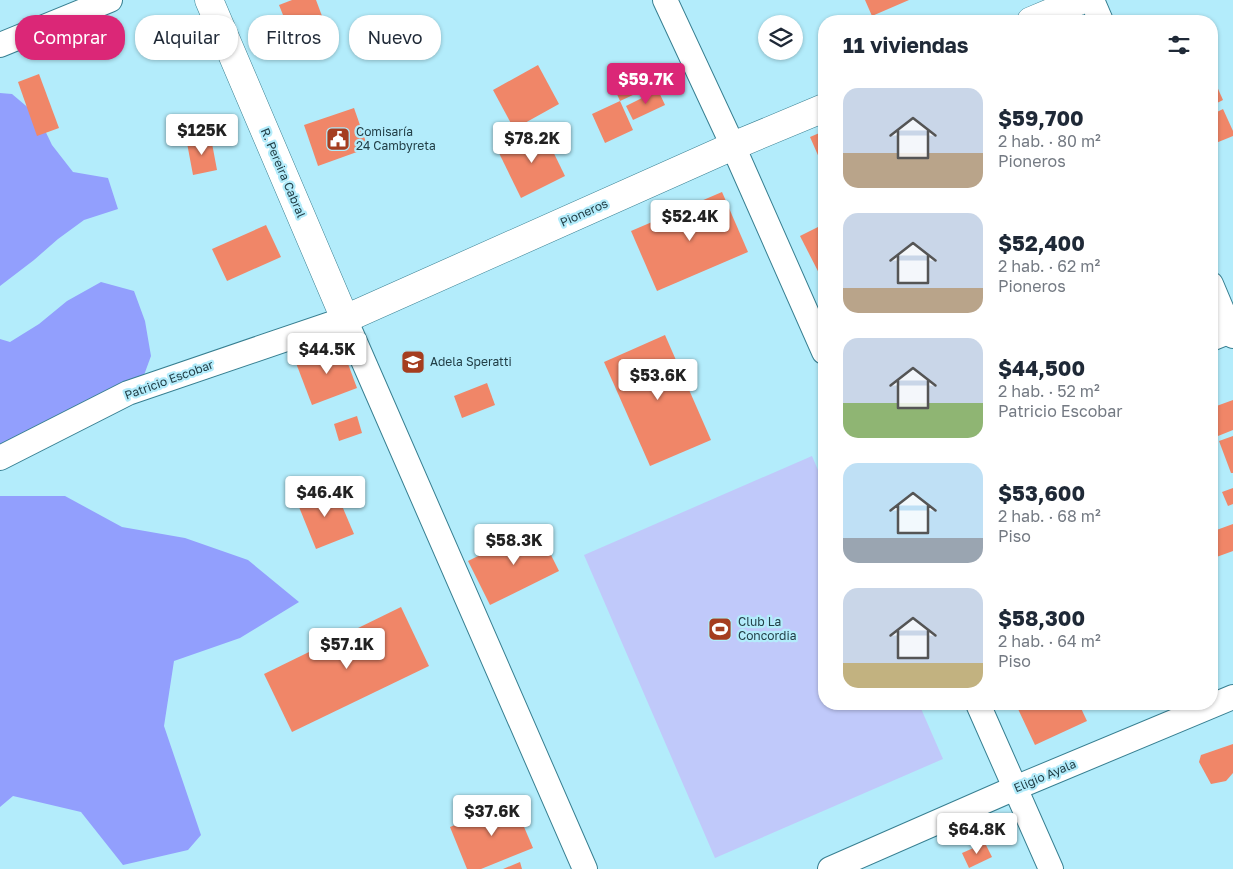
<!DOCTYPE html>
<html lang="es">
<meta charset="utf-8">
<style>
:root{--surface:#fff;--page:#f2f2f3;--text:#1f2937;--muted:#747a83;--accent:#db2777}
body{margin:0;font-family:"Golos Text",sans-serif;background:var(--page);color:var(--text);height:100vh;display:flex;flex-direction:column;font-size:19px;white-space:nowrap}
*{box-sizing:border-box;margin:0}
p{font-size:16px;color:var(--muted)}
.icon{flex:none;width:28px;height:28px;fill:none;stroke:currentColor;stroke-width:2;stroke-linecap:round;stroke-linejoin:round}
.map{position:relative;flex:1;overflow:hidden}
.details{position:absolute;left:818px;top:15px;width:400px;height:695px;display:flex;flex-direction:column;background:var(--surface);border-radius:20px;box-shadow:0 1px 4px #0004}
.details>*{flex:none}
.banner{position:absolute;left:15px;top:15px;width:475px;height:45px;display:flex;gap:10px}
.controls{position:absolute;left:758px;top:15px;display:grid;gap:10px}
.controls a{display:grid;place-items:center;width:45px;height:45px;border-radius:50%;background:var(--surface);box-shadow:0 1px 4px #0004;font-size:25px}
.price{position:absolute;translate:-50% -42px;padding:0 11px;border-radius:5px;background:#fff;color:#222;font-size:16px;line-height:32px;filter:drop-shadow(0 1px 2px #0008)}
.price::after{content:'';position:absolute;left:50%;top:30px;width:15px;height:11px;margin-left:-8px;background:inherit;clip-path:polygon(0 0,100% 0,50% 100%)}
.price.current{background:var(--accent);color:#fff}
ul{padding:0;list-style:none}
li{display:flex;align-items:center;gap:15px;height:125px;padding:0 25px}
li span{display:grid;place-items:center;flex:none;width:140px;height:100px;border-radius:15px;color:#555}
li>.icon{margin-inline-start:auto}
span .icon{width:60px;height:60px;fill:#fffc;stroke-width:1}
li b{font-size:21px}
h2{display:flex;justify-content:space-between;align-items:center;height:60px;padding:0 25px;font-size:21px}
.pill{padding:0 18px;border-radius:20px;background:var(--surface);box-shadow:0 1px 4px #0004;font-size:18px;line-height:45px}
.pill.current{background:var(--accent);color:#fff}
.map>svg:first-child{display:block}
.green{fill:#c0c9fa}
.forest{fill:#929ffd}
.building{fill:#f08668}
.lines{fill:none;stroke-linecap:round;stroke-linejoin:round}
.street-casing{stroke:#377f91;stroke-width:26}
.secondary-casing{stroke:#377f91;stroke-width:29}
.street{stroke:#fff;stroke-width:24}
.secondary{stroke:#fff;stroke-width:28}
.labels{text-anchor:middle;stroke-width:4.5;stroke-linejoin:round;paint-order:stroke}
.poi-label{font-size:12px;fill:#223f47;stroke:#b3ecfb;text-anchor:start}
.street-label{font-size:12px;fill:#223f47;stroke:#b3ecfb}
</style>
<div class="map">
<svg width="1233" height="869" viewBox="0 0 1233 869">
<rect width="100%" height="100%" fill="#b3ecfb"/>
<polygon class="green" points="812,456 824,484 824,704 919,704 943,759 715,858 584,555"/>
<g class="forest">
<polygon points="0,93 12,94 38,116 52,145 73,172 108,178 118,209 84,220 58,239 34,260 0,286"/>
<polygon points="101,282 134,291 145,321 151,356 140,386 19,440 0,444 0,339 10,342 39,324 67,301"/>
<polygon points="0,496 65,496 122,527 185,538 248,560 299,602 240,638 174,661 164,726 201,835 188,850 123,865 81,812 13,796 0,807"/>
</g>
<g class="building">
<polygon points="292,0 316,0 322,16 289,30 279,5"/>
<polygon points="865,0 909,0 872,16"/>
<polygon points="538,65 559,104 514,129 493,90"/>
<polygon points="1211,73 1223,100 1211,106"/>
<polygon points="39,74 59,128 37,136 18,82"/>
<polygon points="644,80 648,88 620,101 633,130 605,143 592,114 620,101 616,92"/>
<polygon points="658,90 665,105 633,120 626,106"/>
<polygon points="354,108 368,148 318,166 304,125"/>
<polygon points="1223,109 1233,131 1233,136 1211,145 1211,115"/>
<polygon points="543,131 565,176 521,198 499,153"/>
<polygon points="824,131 824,169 810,137"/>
<polygon points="211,138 217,170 193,175 187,143"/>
<polygon points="722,192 748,252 657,291 631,231"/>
<polygon points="824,224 824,283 800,236"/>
<polygon points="266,225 281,257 227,281 212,249"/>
<polygon points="665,335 711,440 650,466 604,362"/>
<polygon points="341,345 357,388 312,405 296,363"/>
<polygon points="487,383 495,405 462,418 454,396"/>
<polygon points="1233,400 1233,430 1218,436 1211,416 1211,408"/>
<polygon points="357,416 362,433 339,441 334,424"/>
<polygon points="1233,436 1233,473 1231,473 1219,441"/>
<polygon points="334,487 354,534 316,549 297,502"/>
<polygon points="1233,488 1233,504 1228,506 1222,492"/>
<polygon points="1233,524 1233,551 1211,559 1211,532"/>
<polygon points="537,527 559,571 490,605 468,561"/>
<polygon points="401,607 429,666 292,732 264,674"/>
<polygon points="1211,671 1218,683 1211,687"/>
<polygon points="1030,704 1079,704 1087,721 1035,745 1018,709"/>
<polygon points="1233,744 1233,773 1226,781 1211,784 1199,762 1201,755"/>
<polygon points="513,801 533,848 481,869 467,869 450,827"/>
<polygon points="985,843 992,857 969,868 962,853"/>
<polygon points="520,862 522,869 503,869"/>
</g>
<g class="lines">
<g class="street-casing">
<g id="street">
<polyline points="665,0 733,146 824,352"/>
<polyline points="1092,0 1101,21"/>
<polyline points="0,45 110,0"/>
<polyline points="1211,284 1233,336"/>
<polyline points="1211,339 1233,330"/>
<polyline points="0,458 128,393 345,319 585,869"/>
<polyline points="978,704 1051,869"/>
<polyline points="830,869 1015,788 1233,697"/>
</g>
</g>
<g class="secondary-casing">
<g id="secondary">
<polyline points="209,0 345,319 733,146 824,108"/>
<polyline points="1031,21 1081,0"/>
</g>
</g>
<use href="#street" class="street"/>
<use href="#secondary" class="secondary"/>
</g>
<defs>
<g id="civic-square" transform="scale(1.25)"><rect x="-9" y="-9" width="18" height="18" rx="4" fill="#a53d1f" stroke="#b3ecfb"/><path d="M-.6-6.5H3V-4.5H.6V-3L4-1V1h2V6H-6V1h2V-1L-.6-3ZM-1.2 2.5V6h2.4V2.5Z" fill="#fff"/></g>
<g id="school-square" transform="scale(1.25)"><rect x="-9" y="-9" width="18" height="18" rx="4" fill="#a53d1f" stroke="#b3ecfb"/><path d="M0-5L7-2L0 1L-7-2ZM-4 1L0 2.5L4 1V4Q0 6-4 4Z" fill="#fff"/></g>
<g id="stadium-square" transform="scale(1.25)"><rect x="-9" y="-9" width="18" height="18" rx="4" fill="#a53d1f" stroke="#b3ecfb"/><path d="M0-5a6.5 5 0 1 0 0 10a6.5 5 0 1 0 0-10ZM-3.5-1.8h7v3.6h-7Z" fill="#fff"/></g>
</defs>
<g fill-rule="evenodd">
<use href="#civic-square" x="338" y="139"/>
<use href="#school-square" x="413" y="362"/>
<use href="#stadium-square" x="720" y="629"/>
</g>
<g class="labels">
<g class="poi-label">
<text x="356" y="136">Comisaría<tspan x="356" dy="14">24 Cambyreta</tspan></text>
<text x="430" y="366">Adela Speratti</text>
<text x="738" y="626">Club La<tspan x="738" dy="14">Concordia</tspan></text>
</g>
<g class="street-label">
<text transform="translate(283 173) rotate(67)" y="4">R. Pereira Cabral</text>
<text transform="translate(584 213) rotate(-24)" y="4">Pioneros</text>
<text transform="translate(169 380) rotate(-20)" y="4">Patricio Escobar</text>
<text transform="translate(1045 776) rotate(-23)" y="4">Eligio Ayala</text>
</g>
</g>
</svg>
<div class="controls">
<a><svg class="icon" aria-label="layers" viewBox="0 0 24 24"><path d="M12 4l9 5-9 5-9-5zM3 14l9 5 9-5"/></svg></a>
</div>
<b class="price current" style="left:646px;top:105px">$59.7K</b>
<b class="price" style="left:202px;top:156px">$125K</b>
<b class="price" style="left:532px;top:164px">$78.2K</b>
<b class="price" style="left:690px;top:242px">$52.4K</b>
<b class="price" style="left:327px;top:375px">$44.5K</b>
<b class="price" style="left:658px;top:401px">$53.6K</b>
<b class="price" style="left:325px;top:518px">$46.4K</b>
<b class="price" style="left:514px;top:566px">$58.3K</b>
<b class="price" style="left:347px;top:670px">$57.1K</b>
<b class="price" style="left:492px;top:837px">$37.6K</b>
<b class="price" style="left:977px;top:855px">$64.8K</b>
<div class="banner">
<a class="pill current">Comprar</a>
<a class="pill">Alquilar</a>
<a class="pill">Filtros</a>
<a class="pill">Nuevo</a>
</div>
<section class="details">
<h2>11 viviendas<svg class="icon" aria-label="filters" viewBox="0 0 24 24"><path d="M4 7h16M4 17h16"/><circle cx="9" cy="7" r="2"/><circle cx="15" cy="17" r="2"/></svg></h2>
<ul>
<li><span style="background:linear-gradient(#c9d6e8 65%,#b9a48a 0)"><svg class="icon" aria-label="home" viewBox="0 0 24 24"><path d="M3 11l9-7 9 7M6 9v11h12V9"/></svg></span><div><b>$59,700</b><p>2 hab. · 80 m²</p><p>Pioneros</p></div></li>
<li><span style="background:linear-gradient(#c9d6e8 75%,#b9a48a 0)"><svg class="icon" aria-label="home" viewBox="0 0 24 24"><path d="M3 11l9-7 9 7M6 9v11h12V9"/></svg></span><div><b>$52,400</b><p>2 hab. · 62 m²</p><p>Pioneros</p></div></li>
<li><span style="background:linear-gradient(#c9d6e8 65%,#8fb573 0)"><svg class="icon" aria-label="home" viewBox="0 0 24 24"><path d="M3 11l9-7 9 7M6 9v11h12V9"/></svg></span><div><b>$44,500</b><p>2 hab. · 52 m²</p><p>Patricio Escobar</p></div></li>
<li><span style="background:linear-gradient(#bfe0f5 75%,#9aa5b1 0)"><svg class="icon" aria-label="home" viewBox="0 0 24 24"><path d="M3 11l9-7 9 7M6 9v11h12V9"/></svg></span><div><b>$53,600</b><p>2 hab. · 68 m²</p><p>Piso</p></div></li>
<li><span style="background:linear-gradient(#c9d6e8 75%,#c2b280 0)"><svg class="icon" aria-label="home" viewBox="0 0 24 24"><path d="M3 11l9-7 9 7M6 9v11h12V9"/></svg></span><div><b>$58,300</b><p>2 hab. · 64 m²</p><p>Piso</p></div></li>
</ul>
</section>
</div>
